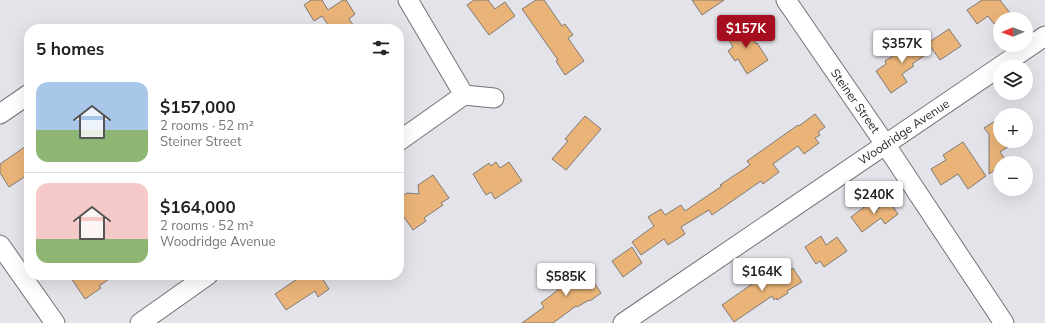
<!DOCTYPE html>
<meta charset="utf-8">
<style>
:root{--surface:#fff;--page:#f6f6f6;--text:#202124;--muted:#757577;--line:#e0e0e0;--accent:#a60e20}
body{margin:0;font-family:Mulish,sans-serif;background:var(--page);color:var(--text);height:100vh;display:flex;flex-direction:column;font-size:15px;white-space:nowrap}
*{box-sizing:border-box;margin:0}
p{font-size:13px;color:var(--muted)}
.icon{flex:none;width:22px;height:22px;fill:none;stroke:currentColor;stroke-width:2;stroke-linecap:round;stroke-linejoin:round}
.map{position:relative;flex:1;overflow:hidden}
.drawer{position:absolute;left:24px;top:24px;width:380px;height:256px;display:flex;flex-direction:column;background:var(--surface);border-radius:16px;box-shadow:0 4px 16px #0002}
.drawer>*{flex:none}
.needle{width:26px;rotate:269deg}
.tools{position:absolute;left:993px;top:12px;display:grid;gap:8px}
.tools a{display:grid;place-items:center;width:40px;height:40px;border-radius:50%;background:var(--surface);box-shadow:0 4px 16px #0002;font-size:20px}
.price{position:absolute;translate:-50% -34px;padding:0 9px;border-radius:4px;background:#fff;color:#222;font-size:13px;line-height:26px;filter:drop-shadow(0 1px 2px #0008)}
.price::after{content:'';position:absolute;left:50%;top:24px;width:12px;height:9px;margin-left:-6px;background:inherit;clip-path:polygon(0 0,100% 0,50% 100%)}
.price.active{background:var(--accent);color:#fff}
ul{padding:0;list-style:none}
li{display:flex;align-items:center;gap:12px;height:100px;padding:0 12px}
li+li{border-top:1px solid var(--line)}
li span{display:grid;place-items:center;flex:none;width:112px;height:80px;border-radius:12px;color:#555}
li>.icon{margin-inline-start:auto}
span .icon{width:48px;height:48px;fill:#fffc;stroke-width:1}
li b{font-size:17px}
h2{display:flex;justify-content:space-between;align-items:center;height:48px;padding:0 12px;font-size:17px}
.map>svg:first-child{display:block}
.building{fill:#eab479;stroke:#7e7a76}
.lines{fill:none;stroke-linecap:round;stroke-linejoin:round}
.minor-casing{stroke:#727277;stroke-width:21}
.minor{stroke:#fff;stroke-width:19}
.labels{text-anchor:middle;stroke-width:4;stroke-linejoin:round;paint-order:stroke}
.street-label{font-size:12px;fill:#29292b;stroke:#fff}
</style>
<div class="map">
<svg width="1045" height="323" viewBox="0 0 1045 323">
<rect width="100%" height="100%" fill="#e3e3e9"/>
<g class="building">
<polygon points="311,0 322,0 328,10 343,0 346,0 355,14 349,19 356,29 331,29 322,16 314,21 304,5"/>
<polygon points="474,0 488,0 495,9 505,2 515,16 489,35 467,5"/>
<polygon points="536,0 544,0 562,26 565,24 573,35 568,38 584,61 565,75 556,61 558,60 522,9"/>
<polygon points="692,0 724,0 702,15"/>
<polygon points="982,0 1000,0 1010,13 1000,19 1000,20 994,24 988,16 977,24 967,10"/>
<polygon points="743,24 756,44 757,43 768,60 747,74 738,59 735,61 728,51 733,47 726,35"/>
<polygon points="949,29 961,46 940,60 928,43"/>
<polygon points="922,37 931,51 912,64 914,66 902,74 907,82 891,93 876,71 886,64 885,61"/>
<polygon points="815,114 825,127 818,132 820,135 815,138 819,143 804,154 798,146 773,164 779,172 763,184 761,181 712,215 709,210 681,227 685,234 668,245 664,239 641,255 632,242 654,226 648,217 661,209 665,215 681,205 685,211 722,186 720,185 750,165 747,161 798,125 799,126"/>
<polygon points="585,116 601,129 566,170 552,159 568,141 565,139"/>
<polygon points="1000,118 1000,141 1017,141 1000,152 1007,162 1000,163 1000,167 989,174 989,134 984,128"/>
<polygon points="963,142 986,176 968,189 958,174 941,185 931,169 946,160 943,155"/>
<polygon points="29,144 29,174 9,187 0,173 0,164"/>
<polygon points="496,162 500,168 509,162 522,181 495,199 491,192 486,195 473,174 489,163 491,166"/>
<polygon points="433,175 449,198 441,203 443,205 424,218 426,221 413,230 399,210 399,198 407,193 419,194 418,185"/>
<polygon points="889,201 898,214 885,224 881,218 862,232 851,217 871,202 877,212 876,210"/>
<polygon points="821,236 826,245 837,237 847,251 824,267 820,261 816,264 805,247"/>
<polygon points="632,247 642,263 623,277 612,261"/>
<polygon points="769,262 773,270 776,268 781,275 793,268 802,282 787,291 788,293 777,300 776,298 774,300 772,296 734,322 722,305 765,275 762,266"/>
<polygon points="579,267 584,274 587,272 601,293 590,301 589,300 577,307 576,306 553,323 522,323 544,307 541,303 558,290 555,283"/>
<polygon points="69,275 115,275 99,286 101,288 85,299"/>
<polygon points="303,275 320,275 329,289 318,297 315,291 286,310 275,294"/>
</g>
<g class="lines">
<g class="minor-casing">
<g id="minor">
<polyline points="408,0 464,95"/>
<polyline points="786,0 885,144 1004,323"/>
<polyline points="0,114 29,94"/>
<polyline points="399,141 464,95 494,98"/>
<polyline points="0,245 55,323"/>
<polyline points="140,323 208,275"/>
<polyline points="623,323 1045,36"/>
</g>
</g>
<use href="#minor" class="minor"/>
</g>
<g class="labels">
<g class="street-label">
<text transform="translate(855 101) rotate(55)" y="4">Steiner Street</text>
<text transform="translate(904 132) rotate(-34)" y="4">Woodridge Avenue</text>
</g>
</g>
</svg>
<div class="tools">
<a><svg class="needle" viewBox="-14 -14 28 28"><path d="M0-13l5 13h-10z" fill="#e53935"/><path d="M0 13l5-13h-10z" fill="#757577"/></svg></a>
<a><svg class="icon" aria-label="layers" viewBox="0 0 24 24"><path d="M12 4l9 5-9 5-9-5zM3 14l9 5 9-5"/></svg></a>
<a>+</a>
<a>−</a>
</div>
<b class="price active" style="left:746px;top:49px">$157K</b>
<b class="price" style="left:902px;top:64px">$357K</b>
<b class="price" style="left:874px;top:215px">$240K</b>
<b class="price" style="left:762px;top:292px">$164K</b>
<b class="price" style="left:566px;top:297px">$585K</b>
<section class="drawer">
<h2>5 homes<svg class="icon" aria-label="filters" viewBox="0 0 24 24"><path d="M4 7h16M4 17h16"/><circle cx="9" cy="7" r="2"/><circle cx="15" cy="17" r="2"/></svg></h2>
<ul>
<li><span style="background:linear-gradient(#a9c7e8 60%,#8fb573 0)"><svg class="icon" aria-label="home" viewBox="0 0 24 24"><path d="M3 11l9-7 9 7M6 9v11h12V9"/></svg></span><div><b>$157,000</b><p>2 rooms · 52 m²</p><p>Steiner Street</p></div></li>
<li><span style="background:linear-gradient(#f6c9c9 70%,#8fb573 0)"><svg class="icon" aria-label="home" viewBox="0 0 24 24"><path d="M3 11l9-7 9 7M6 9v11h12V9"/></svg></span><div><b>$164,000</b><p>2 rooms · 52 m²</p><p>Woodridge Avenue</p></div></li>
</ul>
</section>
</div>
